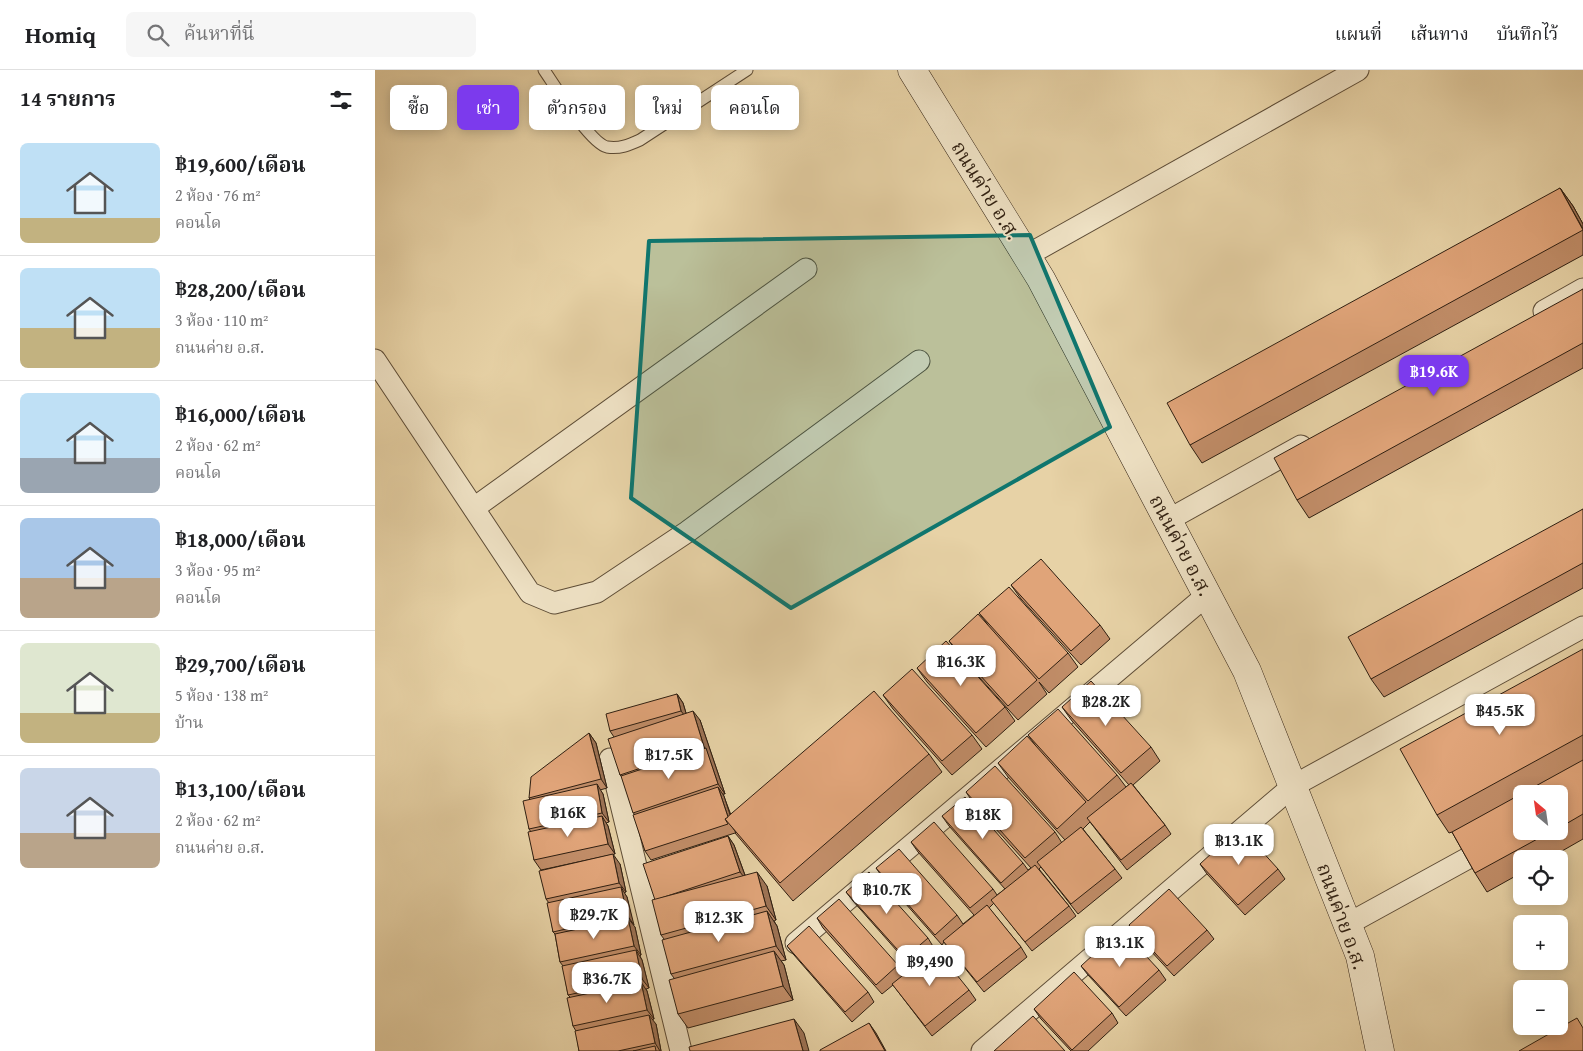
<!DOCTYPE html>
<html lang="th">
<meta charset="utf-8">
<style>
:root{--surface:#fff;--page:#f6f6f6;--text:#202124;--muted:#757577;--line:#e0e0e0;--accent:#7c3aed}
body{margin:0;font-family:"Gentium Book Plus","Noto Serif Thai",serif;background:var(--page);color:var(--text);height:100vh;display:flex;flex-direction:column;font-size:19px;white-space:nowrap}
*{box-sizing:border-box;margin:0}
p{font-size:16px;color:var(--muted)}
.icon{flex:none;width:28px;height:28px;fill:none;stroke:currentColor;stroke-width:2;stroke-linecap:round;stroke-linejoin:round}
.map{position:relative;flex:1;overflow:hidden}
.panel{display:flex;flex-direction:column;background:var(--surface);width:375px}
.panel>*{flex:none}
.hud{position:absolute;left:15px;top:15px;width:475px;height:45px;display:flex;gap:10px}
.needle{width:32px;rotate:331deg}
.controls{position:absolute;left:1138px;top:715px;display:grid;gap:10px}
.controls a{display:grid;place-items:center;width:55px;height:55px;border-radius:8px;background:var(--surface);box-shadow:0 2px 12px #0003;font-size:25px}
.price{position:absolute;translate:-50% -42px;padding:0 11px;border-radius:10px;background:#fff;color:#222;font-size:16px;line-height:32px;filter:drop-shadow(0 1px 2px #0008)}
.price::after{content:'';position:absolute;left:50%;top:30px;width:15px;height:11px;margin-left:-8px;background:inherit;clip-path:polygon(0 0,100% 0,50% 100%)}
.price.on{background:var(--accent);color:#fff}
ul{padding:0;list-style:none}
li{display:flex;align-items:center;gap:15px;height:125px;padding:0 20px}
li+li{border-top:1px solid var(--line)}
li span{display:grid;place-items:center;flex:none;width:140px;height:100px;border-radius:8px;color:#555}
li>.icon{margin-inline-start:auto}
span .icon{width:60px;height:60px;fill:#fffc;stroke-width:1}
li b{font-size:21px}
h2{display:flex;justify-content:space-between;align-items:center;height:60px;padding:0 20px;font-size:21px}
.pill{padding:0 18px;border-radius:8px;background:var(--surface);box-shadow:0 2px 12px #0003;font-size:18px;line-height:45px}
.pill.on{background:var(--accent);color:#fff}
header{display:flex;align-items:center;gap:30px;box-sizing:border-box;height:70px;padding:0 25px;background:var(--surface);border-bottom:1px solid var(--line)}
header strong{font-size:24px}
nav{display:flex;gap:28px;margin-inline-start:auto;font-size:18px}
.search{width:350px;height:45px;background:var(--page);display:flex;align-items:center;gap:12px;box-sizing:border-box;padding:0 18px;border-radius:8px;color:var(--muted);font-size:19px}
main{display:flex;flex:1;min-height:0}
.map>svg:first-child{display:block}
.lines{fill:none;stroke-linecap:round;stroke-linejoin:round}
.lane-casing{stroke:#5d4c36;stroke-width:13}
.street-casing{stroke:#5d4c36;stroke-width:23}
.secondary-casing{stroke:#2f1f11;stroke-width:29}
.lane{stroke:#efe2c5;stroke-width:11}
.street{stroke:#efe2c5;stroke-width:21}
.secondary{stroke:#efe2c5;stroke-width:28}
.wall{fill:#c18d68;stroke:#2f1f11;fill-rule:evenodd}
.shaded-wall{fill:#9d7355;stroke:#2f1f11}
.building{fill:#e0a479;stroke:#2f1f11}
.marked{fill:#0f766e;fill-opacity:0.2;stroke:#0f766e;stroke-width:4;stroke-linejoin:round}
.labels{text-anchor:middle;stroke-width:4;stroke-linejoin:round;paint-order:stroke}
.street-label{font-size:20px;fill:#2f1f11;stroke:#efe2c5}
</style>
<header>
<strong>Homiq</strong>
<div class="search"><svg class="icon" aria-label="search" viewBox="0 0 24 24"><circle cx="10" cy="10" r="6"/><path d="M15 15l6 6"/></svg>ค้นหาที่นี่</div>
<nav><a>แผนที่</a><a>เส้นทาง</a><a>บันทึกไว้</a></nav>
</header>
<main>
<section class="panel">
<h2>14 รายการ<svg class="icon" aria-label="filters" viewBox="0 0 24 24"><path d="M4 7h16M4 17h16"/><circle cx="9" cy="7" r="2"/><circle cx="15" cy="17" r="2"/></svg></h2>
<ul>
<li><span style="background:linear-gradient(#bfe0f5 75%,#c2b280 0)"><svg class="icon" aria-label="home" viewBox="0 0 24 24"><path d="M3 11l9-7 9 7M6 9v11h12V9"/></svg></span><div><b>฿19,600/เดือน</b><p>2 ห้อง · 76 m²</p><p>คอนโด</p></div></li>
<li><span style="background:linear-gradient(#bfe0f5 60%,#c2b280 0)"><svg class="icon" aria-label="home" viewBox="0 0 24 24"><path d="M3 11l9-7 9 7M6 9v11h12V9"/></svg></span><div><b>฿28,200/เดือน</b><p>3 ห้อง · 110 m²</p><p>ถนนค่าย อ.ส.</p></div></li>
<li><span style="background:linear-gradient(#bfe0f5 65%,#9aa5b1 0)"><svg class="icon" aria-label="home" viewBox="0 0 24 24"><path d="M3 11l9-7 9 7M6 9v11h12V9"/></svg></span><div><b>฿16,000/เดือน</b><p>2 ห้อง · 62 m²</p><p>คอนโด</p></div></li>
<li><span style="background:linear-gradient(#a9c7e8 60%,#b9a48a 0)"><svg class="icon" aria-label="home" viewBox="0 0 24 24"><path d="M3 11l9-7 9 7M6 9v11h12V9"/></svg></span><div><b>฿18,000/เดือน</b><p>3 ห้อง · 95 m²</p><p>คอนโด</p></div></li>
<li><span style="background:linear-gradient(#dfe7d0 70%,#c2b280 0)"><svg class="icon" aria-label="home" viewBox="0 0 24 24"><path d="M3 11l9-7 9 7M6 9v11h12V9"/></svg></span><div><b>฿29,700/เดือน</b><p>5 ห้อง · 138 m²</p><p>บ้าน</p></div></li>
<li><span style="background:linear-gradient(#c9d6e8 65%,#b9a48a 0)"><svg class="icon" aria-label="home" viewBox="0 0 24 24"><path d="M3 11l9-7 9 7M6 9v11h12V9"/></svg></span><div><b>฿13,100/เดือน</b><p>2 ห้อง · 62 m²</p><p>ถนนค่าย อ.ส.</p></div></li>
</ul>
</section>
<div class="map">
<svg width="1208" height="981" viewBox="0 0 1208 981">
<rect width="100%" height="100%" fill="#e7d2a6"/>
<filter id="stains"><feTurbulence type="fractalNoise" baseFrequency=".004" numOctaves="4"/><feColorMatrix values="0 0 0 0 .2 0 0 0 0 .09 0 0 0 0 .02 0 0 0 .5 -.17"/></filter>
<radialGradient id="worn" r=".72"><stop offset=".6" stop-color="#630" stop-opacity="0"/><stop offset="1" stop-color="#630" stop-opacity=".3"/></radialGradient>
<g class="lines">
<g class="lane-casing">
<path id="lane" d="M169,0C180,16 215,73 232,77C245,79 254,75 265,70L372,0"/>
</g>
<g class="street-casing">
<g id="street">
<polyline points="651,186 983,0"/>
<polyline points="1169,241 1208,219"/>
<polyline points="0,290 155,523 179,533 222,522 312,462 544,291"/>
<polyline points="99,438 431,199"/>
<polyline points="793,450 926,376"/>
<polyline points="235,689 306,981"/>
<polyline points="973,854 1146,759"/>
<polyline points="421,873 832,525"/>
<polyline points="607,981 918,716 1208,557"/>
</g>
</g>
<g class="secondary-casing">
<polyline id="secondary" points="537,0 666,209 872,601 985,886 1005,981"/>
</g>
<use href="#lane" class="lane"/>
<use href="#street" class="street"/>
<use href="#secondary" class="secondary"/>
</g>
<g class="wall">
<polygon points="1185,118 1198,136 1208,154 1208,185 827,393 815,375"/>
<polygon points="1208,219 1208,298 934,448 922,430"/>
<polygon points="1208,439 1208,518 1009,627 996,609"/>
<polygon points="636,515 725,555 735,569 706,595 646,529"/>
<polygon points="604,543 693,583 703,597 674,623 664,612 672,624 643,650 584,585 574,571 613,555"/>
<path d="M1208,579V769L1173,789H1146V803L1112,822L1100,803L1077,762L1074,763L1062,745ZM1184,724V761H1146Z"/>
<polygon points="542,598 630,637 640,651 611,677 552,612"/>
<polygon points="302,624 308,633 311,643 325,650 350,724 348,724 356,745 554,684 567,702 418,831 360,763 276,790 270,781 259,744 247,707 245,705 239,667 235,661"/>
<polygon points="508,625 597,665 607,679 577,705 518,639"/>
<polygon points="687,637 776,677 785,691 758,715 790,755 796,764 752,800 715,752 708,759 740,799 747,808 703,844 666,797 664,799 694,836 701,846 657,881 619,833 614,838 646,877 652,887 609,922 569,872 567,875 508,808 501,798 582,845 588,854 599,845 543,782 536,772 618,819 622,825 630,819 574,756 567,746 648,793 653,800 656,798 601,737 591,722 680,762 687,773 690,770 633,707 623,693 660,675 653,665 742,705 751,717 754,715 697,651"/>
<polygon points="214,663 221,673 232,718 225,720 228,724 234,752 231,753 233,756 240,784 166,800 159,790 156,762 154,759 155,729 154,728"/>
<polygon points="353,766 359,775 370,805 392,816 401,850 399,851 402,856 411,890 406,891 409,895 418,930 313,958 303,944 299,908 296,904 289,869 286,865 280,830"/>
<polygon points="245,794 251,822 249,823 252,827 258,855 260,857 266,885 265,886 267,890 274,918 271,919 272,921 279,949 277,950 281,954 286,981 204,981 201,961 198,956 195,927 193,925 188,896 185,892 180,864 178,862 174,833 171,829"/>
<polygon points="825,794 903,799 910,809 870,845 832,804"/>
<polygon points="471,822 553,868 559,878 539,896 594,920 601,930 557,966 518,915 507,924 448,858 442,848 523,895 529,904 537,898 478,831"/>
<polygon points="754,855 832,860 839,869 799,906 761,865"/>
<polygon points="412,876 493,922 499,932 477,952 419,885"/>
<polygon points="706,896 784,900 791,910 751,946 713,905"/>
<polygon points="659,939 737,943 743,953 713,981 696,981 666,949"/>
</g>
<g class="shaded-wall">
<polygon points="1185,118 1198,136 1208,154 1208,159"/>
<polygon points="302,624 308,633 313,650 306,641"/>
<polygon points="318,641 325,650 350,724 343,714 331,679 329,677"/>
<polygon points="214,663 221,673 232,718 226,709"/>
<polygon points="222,714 228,724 234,752 227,743"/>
<polygon points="343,717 349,726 361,763 355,753"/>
<polygon points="227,746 233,756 240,784 233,774"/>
<polygon points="353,766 359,775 372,811 365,802"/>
<polygon points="238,784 245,794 251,822 244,813"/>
<polygon points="382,802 392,816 401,850 391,836"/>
<polygon points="246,817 252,827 259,855 252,845"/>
<polygon points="392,841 402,856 411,890 401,876"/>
<polygon points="253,848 260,857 266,885 259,876"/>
<polygon points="261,880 267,890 274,918 267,909"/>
<polygon points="399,881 409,895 418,930 408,916"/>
<polygon points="266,912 272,921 279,949 272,940"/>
<polygon points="274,945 281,954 286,981 285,981 280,973"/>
<polygon points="419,949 429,963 434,981 428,981"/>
<polygon points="494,953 501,963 511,981 510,981"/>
</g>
<g class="building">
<polygon points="1185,118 1208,160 815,375 792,333"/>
<polygon points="1208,219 1208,273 922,430 899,388"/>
<polygon points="1208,439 1208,493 996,609 973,567"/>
<polygon points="666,489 725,555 696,581 636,515"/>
<polygon points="634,517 693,583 664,609 604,543"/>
<polygon points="603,544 662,610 633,636 574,571"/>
<polygon points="571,571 630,637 601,663 542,598"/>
<polygon points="1208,579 1208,665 1062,745 1025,679"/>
<polygon points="537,599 597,665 567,691 508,625"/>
<polygon points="716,611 776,677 746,703 687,637"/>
<polygon points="499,621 554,684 405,813 350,749"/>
<polygon points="302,624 306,641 235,661 231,644"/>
<polygon points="683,639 742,705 713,731 653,665"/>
<polygon points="318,641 329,677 245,705 233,669"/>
<polygon points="214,663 226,709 154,728 156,707"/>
<polygon points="652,666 711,732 682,759 623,693"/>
<polygon points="331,678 343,714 258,743 246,706"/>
<polygon points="1208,690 1208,744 1184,758 1184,724 1146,724 1146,761 1177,761 1100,803 1077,762"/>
<polygon points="620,696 680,762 650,788 591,722"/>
<polygon points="756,713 790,755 746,790 712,748"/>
<polygon points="222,714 227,743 154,759 148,731"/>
<polygon points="343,717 353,747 350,749 353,754 270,781 258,745"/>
<polygon points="590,727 648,793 626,813 567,746"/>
<polygon points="227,746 233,774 159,790 153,762"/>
<polygon points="559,752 618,819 595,838 536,772"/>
<polygon points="706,757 740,799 696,834 662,792"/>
<polygon points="865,757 903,799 863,835 825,794"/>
<polygon points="353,766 365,802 280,830 268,794"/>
<polygon points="524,779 582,845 560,865 501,798"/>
<polygon points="238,784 244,813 171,829 164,801"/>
<polygon points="660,795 694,836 650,872 616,830"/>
<polygon points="382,802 391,836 286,865 277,830"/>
<polygon points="494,802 553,868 530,888 471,822"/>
<polygon points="246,817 252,845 178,862 172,833"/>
<polygon points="794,819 832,860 792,896 754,855"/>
<polygon points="464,829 523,895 501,915 442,848"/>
<polygon points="612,835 646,877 602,912 568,871"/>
<polygon points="392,841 401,876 296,904 287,870"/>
<polygon points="253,848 259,876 185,892 180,864"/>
<polygon points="434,856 493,922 470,942 412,876"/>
<polygon points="746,859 784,900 744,937 706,896"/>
<polygon points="561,879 594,920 550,956 517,914"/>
<polygon points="261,880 267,909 193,925 187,896"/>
<polygon points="399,881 408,916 303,944 294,910"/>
<polygon points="699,902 737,943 697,980 659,939"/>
<polygon points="266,912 272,940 198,956 192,928"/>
<polygon points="274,945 280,973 243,981 204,981 200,961"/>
<polygon points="658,946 690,981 619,981"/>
<polygon points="1202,948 1208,958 1208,981 1144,981"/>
<polygon points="419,949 428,981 315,981 314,977"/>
<polygon points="494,953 510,981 445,981 445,980"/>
<polygon points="280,976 281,981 258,981"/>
</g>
<path class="marked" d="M655,165L735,357L416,538L256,428L274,171Z"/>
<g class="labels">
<g class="street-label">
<text transform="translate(611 120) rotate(58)" y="7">ถนนค่าย อ.ส.</text>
<text transform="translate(806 475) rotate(62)" y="7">ถนนค่าย อ.ส.</text>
<text transform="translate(967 846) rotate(70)" y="7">ถนนค่าย อ.ส.</text>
</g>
</g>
<rect width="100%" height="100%" filter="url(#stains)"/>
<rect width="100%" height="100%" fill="url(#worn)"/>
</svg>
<div class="controls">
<a><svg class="needle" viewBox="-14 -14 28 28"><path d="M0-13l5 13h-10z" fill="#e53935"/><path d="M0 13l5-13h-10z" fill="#757577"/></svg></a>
<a><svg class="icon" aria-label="locate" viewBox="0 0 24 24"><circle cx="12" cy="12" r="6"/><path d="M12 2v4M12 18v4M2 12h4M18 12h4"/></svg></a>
<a>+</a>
<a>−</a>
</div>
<b class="price on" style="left:1059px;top:327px">฿19.6K</b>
<b class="price" style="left:586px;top:617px">฿16.3K</b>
<b class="price" style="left:731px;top:657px">฿28.2K</b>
<b class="price" style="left:1125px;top:666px">฿45.5K</b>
<b class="price" style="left:294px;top:710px">฿17.5K</b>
<b class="price" style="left:193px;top:768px">฿16K</b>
<b class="price" style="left:608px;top:770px">฿18K</b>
<b class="price" style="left:864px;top:796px">฿13.1K</b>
<b class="price" style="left:512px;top:845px">฿10.7K</b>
<b class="price" style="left:219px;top:870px">฿29.7K</b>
<b class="price" style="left:344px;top:873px">฿12.3K</b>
<b class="price" style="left:745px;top:898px">฿13.1K</b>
<b class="price" style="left:555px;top:917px">฿9,490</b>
<b class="price" style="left:232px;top:934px">฿36.7K</b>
<div class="hud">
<a class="pill">ซื้อ</a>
<a class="pill on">เช่า</a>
<a class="pill">ตัวกรอง</a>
<a class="pill">ใหม่</a>
<a class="pill">คอนโด</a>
</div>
</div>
</main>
